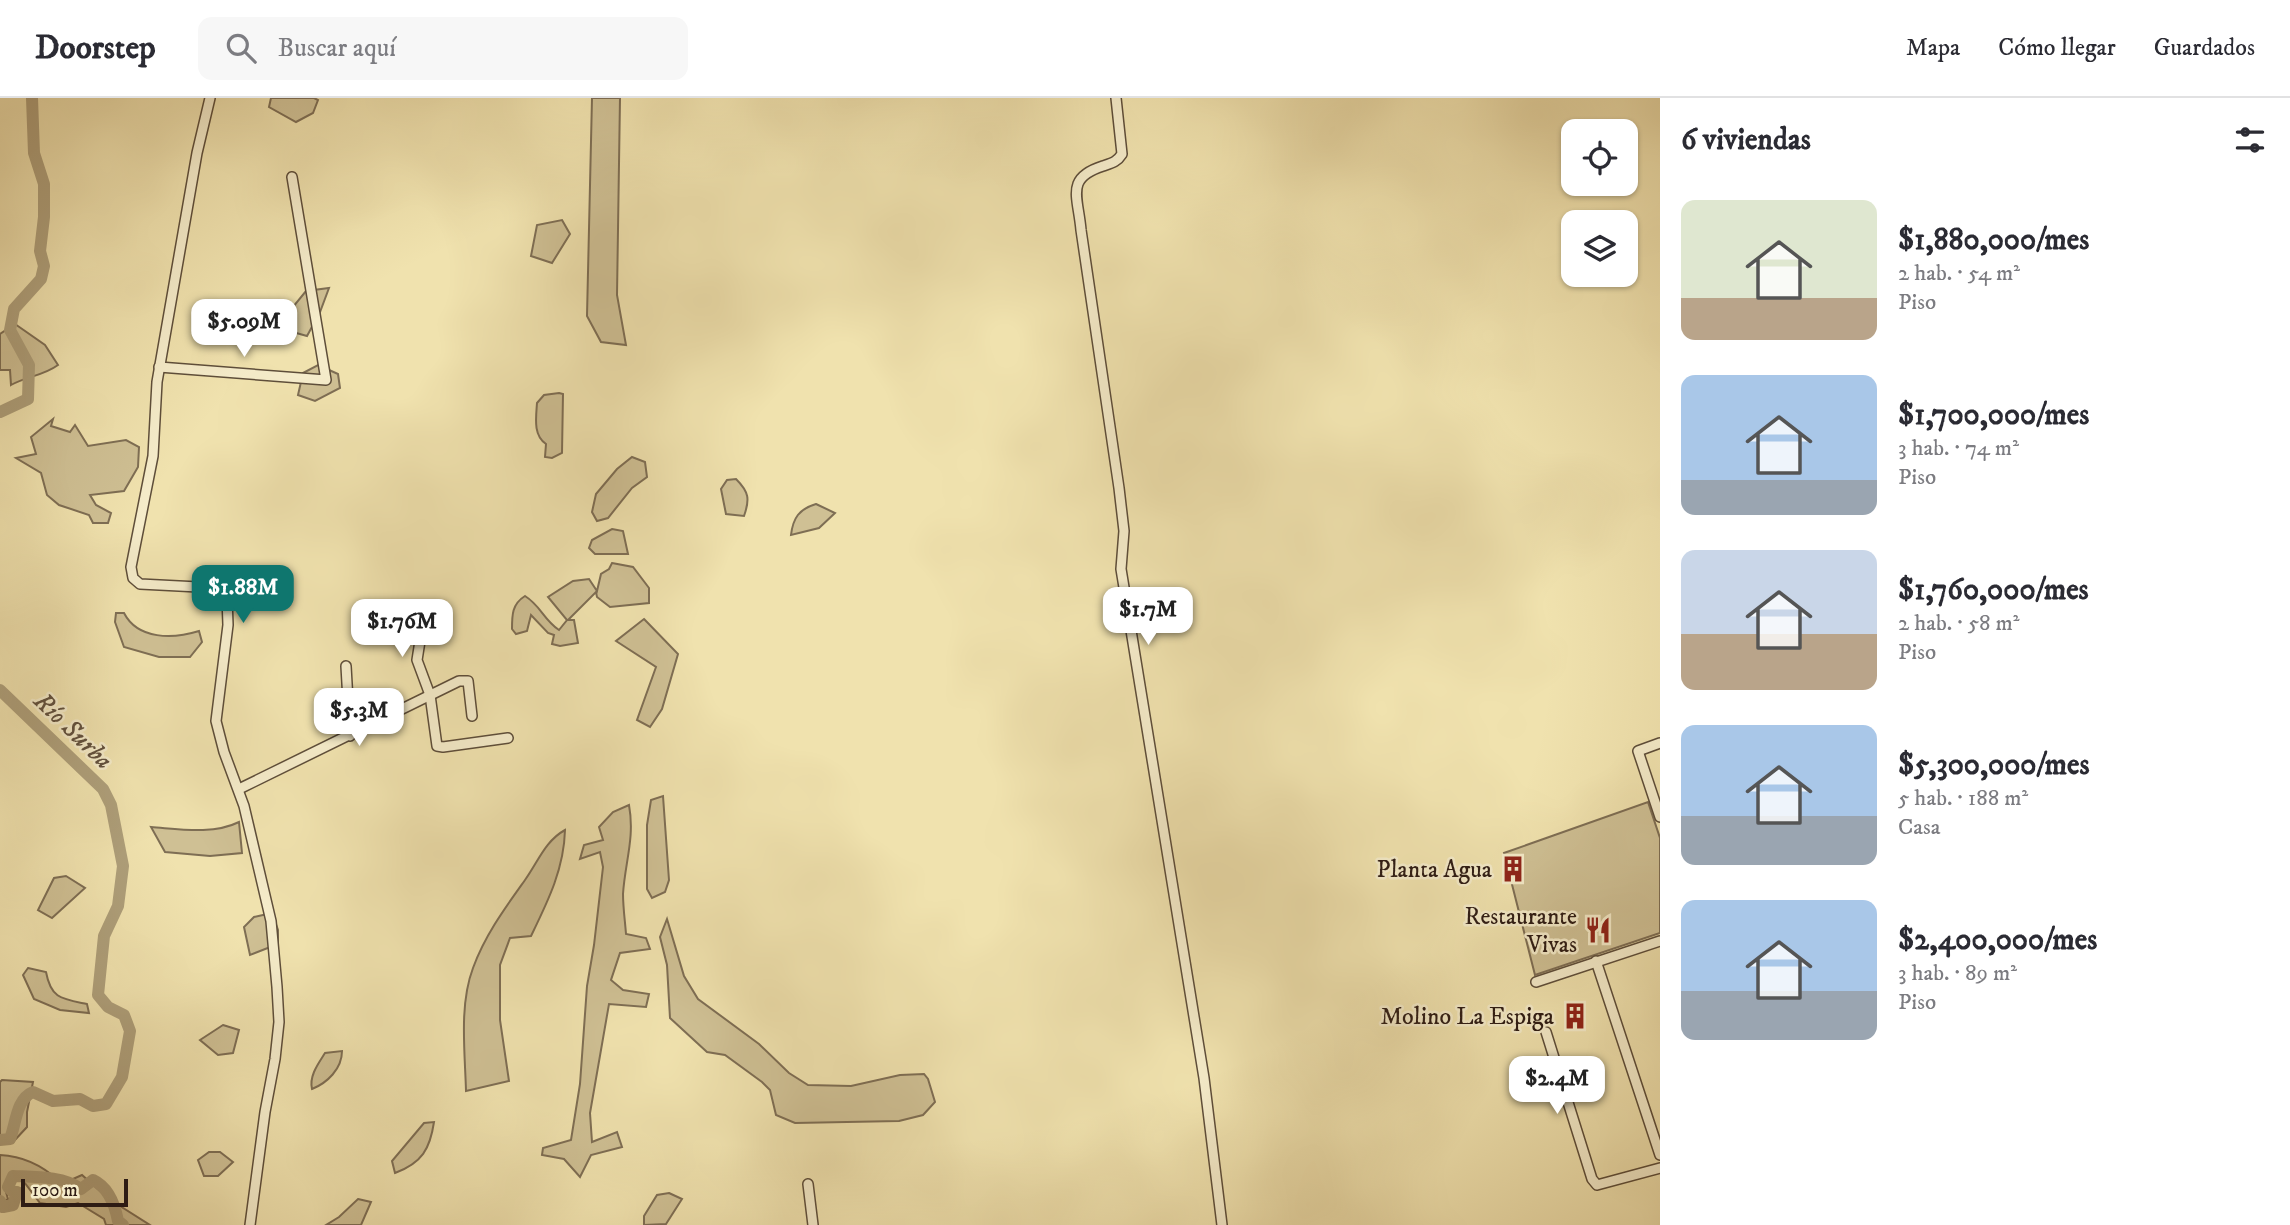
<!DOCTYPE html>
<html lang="es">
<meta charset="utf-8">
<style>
:root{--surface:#fff;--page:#f7f7f7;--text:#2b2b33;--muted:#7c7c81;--line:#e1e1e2;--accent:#0f766e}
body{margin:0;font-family:"IM FELL DW Pica",serif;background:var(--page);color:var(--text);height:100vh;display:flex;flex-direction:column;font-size:26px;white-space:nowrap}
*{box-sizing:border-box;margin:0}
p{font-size:23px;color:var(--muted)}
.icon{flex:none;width:38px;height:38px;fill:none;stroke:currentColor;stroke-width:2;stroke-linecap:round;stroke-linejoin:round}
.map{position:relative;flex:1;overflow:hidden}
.details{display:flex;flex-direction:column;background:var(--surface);width:630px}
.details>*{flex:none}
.fabs{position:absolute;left:1561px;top:21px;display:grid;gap:14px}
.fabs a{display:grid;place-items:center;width:77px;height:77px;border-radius:14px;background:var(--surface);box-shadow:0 2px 5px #0004;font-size:35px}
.scale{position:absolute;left:21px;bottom:18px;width:107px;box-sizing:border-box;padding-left:7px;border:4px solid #2e1c14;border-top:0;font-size:19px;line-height:24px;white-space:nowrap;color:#2e1c14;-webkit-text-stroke:5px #f5ecca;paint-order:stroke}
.price{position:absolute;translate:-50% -60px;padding:0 16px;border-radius:14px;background:#fff;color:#222;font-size:23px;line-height:46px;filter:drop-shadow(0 2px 4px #0008)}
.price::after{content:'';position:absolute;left:50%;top:42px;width:21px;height:16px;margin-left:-10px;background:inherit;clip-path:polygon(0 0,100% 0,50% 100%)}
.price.current{background:var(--accent);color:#fff}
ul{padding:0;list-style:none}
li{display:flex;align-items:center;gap:21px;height:175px;padding:0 21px}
li span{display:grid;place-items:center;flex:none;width:196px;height:140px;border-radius:14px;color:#555}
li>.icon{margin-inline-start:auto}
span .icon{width:84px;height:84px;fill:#fffc;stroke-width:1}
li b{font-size:30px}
h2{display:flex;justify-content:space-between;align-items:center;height:84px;padding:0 21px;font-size:30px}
header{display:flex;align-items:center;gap:42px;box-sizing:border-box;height:98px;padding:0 35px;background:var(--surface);border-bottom:2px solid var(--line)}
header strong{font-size:33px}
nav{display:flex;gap:38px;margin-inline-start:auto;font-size:24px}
.search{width:490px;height:63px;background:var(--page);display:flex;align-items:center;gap:18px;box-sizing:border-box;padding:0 24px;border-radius:14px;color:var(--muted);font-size:26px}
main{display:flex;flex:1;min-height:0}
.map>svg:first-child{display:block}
.green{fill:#cfc094;stroke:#7e6e54;stroke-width:2}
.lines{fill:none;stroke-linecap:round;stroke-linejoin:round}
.river{stroke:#ae9f7a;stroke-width:12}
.minor-casing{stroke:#5e4e3a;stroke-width:12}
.minor{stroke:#f5ecca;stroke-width:9}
.labels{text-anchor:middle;stroke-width:5;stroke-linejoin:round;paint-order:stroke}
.poi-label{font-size:24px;fill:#2e1c14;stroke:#f5ecca;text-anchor:end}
.water-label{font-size:26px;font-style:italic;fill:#61503d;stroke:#f5ecca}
</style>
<header>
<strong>Doorstep</strong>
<div class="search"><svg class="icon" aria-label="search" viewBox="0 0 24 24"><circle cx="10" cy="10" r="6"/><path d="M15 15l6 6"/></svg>Buscar aquí</div>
<nav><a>Mapa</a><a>Cómo llegar</a><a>Guardados</a></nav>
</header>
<main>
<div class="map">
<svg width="1660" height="1127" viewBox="0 0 1660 1127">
<rect width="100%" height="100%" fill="#f0e2ae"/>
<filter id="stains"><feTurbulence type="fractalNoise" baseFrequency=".00286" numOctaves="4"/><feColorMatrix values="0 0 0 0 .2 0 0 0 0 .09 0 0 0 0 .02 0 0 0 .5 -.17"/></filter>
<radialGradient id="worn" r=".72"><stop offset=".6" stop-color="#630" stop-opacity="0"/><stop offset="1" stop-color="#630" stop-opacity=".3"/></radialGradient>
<g class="green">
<polygon points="271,0 314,0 318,2 313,15 296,24 269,9"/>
<polygon points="592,0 620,0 617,197 626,247 601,244 587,218"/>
<polygon points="562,122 570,136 552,165 531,158 537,127"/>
<polygon points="329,190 320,214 307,238 289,233 288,215 306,193"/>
<path d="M15,226L45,247L58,267C43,278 27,278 11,287L10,272H0V236Z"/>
<polygon points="318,267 338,276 340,290 315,303 298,297 303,275"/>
<path d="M559,295L563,296L562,355L552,360L545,359L546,346C533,337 536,320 537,305L544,297Z"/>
<polygon points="53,321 51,328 70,334 75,327 88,348 126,342 139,349 138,369 124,393 90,397 96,407 111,415 108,425 93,425 89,417 59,407 47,397 41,375 16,360 36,356 31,339"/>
<polygon points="632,359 645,364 647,379 632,390 608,420 597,423 592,414 596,396 617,371"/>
<path d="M736,381C749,394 750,401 744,418L726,416L721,391L727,382Z"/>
<path d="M816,406L835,415L819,430L791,437C793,420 799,411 816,406Z"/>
<polygon points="612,431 623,433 628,456 595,456 589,450 592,442"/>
<path d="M612,465L633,469L649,490V505L610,509L597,499L596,494L568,522H574L578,545L560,548L552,546L554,537L548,535L531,517L527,533L516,536L512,531C512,517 512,506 525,498C541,508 543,521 559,532L567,522L548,499L573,483L589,481L597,493L601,476L609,471Z"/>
<path d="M116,515H124C138,542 173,541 199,533L202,544L190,559H159L124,549L115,524Z"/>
<polygon points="644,521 678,556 662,611 650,629 637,622 656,569 616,543"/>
<polygon points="663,698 669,782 665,794 652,800 647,791 647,727 651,702"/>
<polygon points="1648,704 1660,740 1660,835 1535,877 1504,755"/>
<path d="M629,707C635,740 625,764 623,796C623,809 625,823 626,836L646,840L650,851L620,855L611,882L623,892L649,896L646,909L609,906L590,1015L592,1044L617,1034L622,1049L591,1057L580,1079L564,1061L542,1057L543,1050L571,1042L580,986L587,888L594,847L603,769L600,754L580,761L584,747L603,742L599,729L613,714Z"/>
<path d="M239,724L242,755L210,758L165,754L151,729C179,731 213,737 239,724Z"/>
<path d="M565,732C564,771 548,803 531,838L510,840L500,867V922L509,983L466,993C465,954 459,907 473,870C485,837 505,810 525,782C538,764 545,743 565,732Z"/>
<polygon points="66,778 85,790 52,820 38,812 54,780"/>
<polygon points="272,815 278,832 278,846 250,857 244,829 254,819"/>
<polygon points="667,821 684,878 698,901 759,946 789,975 808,987 851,988 900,977 924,976 928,981 935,1004 923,1017 899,1023 795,1025 776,1017 770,992 762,984 725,957 707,954 670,920 667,867 660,839"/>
<path d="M28,870L46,874C51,901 62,901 87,906L89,915L60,912L34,901L23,877Z"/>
<polygon points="223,927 239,932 233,955 218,957 200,942"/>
<path d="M342,953C342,971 327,985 312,991C309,978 318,966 325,955Z"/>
<polygon points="2,982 33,984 27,1014 27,1029 13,1044 0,1040 0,984"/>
<path d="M434,1024C430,1051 422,1065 395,1075L392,1063L424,1025Z"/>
<polygon points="209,1054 220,1054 233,1064 218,1078 204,1078 198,1062"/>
<path d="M0,1057C22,1058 43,1068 59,1083L73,1081L82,1077L109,1101L150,1127H106L104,1121L78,1105L66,1109L40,1105L18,1076L6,1094L8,1101L0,1106Z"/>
<polygon points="669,1095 682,1101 666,1126 644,1127 644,1118 657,1097"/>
<polygon points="358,1101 371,1104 361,1127 326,1127 339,1119"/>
</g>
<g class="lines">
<g class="river">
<polyline points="0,314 28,301 29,267 10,232 14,211 41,181 44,168 40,153 44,119 44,86 34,55 32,0"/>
<path d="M0,592L103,691L111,707L123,768L118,808L104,838L98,897L108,909L124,917L130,933L122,979L106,1006L93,1008L80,1001L53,1003L33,994C16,1001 16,1026 10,1041L0,1042"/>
<path d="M0,1103L3,1109L13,1107L17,1094H13L8,1089L13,1078C34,1079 63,1078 81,1091L93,1082C108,1089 115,1107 118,1123L123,1127"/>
</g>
<g class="minor-casing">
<g id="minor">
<polyline points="210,0 197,55 157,284 153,358 131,469 133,480 140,486 218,490 227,499 228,527 216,623 224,654 244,708 271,823 277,889 279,924 275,961 265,1014 250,1127"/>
<path d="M1116,0L1122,56C1117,64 1112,65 1103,68C1065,80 1078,98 1081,132L1119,390L1124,433L1121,471L1204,980L1222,1127"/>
<polyline points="159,269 326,282 292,79"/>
<polyline points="419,517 420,543 417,562 430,597 437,648 443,649 508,640"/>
<polyline points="346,568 350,638"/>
<polyline points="1660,645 1638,653 1660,719"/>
<polyline points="239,691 459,583 468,583 472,618"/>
<polyline points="1596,863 1660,1057"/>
<polyline points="1536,884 1660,843"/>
<polyline points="1546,934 1592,1081 1597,1087 1660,1070"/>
<polyline points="808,1086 813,1127"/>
</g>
</g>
<use href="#minor" class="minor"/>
</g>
<defs>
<g id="building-bare" transform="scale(2.1)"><path d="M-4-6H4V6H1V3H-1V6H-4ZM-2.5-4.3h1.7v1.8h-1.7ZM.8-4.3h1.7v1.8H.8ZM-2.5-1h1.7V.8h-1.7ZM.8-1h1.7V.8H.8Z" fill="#8f2418" stroke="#f5ecca" stroke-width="2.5" paint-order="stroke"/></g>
<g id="restaurant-bare" transform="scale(2.1)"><path d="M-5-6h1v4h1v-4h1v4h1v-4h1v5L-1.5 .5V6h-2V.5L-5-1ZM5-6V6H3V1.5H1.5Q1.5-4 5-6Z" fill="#8f2418" stroke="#f5ecca" stroke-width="2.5" paint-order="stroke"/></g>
</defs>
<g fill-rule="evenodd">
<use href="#building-bare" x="1513" y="771"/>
<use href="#restaurant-bare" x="1598" y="832"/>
<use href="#building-bare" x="1575" y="918"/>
</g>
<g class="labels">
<g class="poi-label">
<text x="1492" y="779">Planta Agua</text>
<text x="1577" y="826">Restaurante<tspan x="1577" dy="28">Vivas</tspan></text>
<text x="1554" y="926">Molino La Espiga</text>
</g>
<g class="water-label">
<text transform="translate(74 632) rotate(44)" y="9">Río Surba</text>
</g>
</g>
<rect width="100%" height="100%" filter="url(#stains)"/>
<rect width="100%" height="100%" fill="url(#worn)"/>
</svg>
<div class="fabs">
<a><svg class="icon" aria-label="locate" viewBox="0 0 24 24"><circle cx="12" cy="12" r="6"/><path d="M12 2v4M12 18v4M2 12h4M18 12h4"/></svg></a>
<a><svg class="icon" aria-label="layers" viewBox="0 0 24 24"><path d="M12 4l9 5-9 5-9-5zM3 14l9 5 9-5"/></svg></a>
</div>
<div class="scale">100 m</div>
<b class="price" style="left:244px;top:261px">$5.09M</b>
<b class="price current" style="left:243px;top:527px">$1.88M</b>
<b class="price" style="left:1148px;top:549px">$1.7M</b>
<b class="price" style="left:402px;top:561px">$1.76M</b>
<b class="price" style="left:359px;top:650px">$5.3M</b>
<b class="price" style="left:1557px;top:1018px">$2.4M</b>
</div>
<section class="details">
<h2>6 viviendas<svg class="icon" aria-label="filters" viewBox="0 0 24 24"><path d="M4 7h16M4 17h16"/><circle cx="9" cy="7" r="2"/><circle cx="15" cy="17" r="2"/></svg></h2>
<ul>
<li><span style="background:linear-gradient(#dfe7d0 70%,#b9a48a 0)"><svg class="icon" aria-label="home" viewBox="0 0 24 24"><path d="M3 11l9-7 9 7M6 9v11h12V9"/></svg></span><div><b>$1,880,000/mes</b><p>2 hab. · 54 m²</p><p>Piso</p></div></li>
<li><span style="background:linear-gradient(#a9c7e8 75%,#9aa5b1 0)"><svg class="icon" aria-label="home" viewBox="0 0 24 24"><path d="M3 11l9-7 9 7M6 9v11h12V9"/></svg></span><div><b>$1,700,000/mes</b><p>3 hab. · 74 m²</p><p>Piso</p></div></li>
<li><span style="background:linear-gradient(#c9d6e8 60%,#b9a48a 0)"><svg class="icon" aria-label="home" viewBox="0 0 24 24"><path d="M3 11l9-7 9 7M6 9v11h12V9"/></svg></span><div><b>$1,760,000/mes</b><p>2 hab. · 58 m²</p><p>Piso</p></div></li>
<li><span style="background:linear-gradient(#a9c7e8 65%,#9aa5b1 0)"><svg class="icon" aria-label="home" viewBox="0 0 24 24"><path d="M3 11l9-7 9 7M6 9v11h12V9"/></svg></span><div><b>$5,300,000/mes</b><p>5 hab. · 188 m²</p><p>Casa</p></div></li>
<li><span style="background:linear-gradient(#a9c7e8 65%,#9aa5b1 0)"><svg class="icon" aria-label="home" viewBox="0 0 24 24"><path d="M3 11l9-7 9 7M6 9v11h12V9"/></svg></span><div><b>$2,400,000/mes</b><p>3 hab. · 89 m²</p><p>Piso</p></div></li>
</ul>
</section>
</main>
